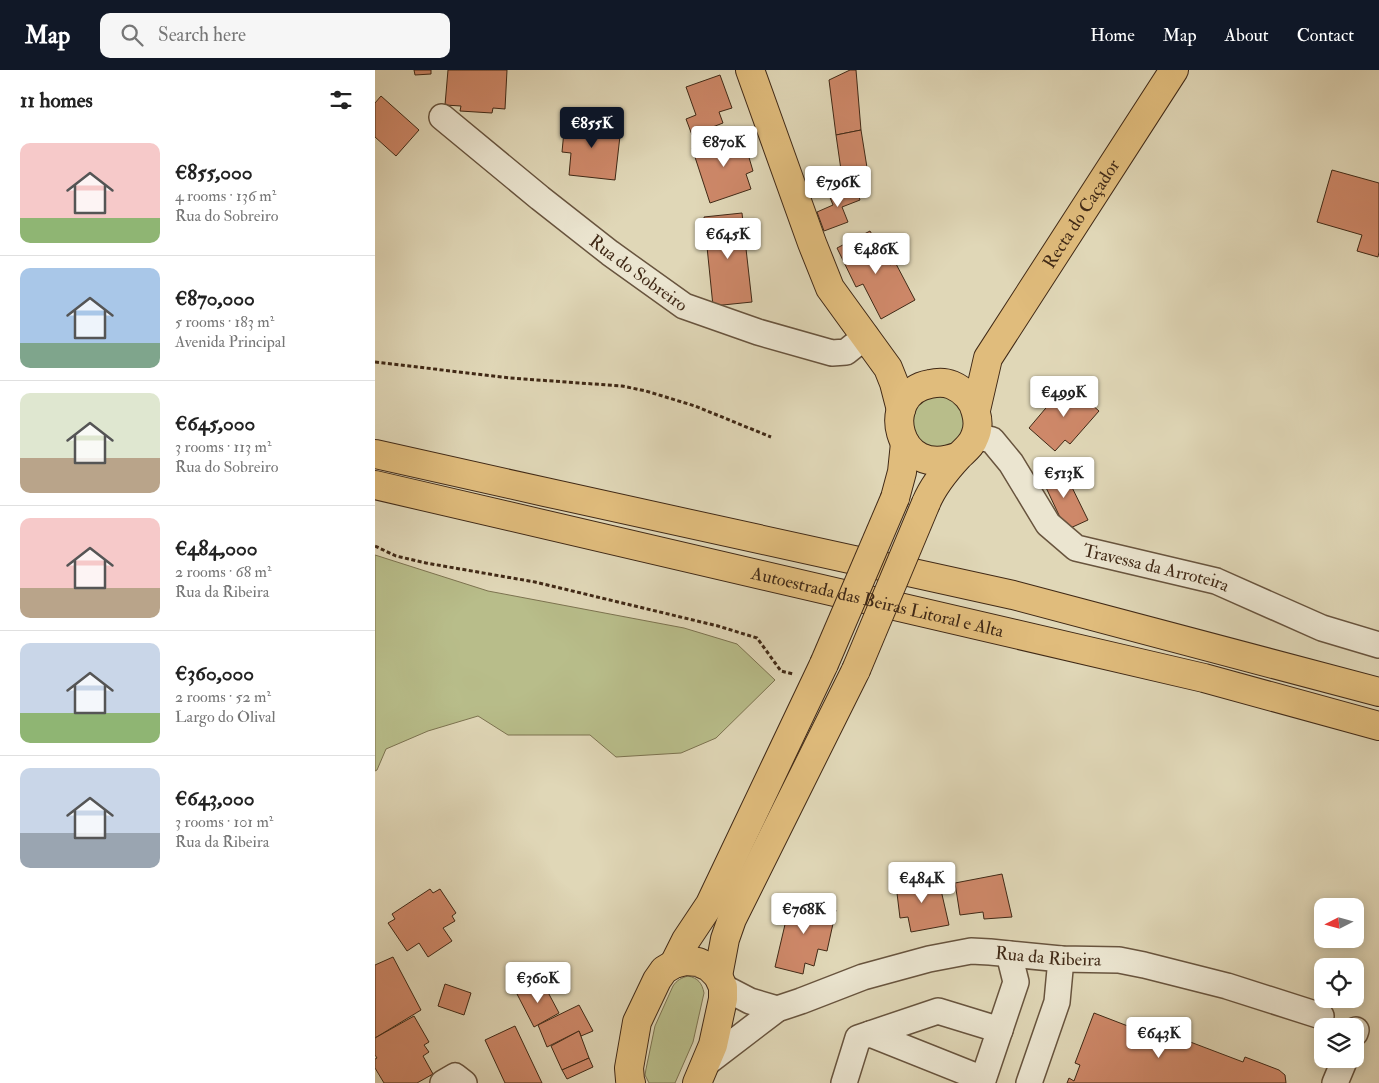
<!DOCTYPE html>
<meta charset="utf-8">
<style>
:root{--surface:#fff;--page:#f6f6f6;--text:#222;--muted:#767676;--line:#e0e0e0;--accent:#111827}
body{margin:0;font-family:"IM FELL Double Pica",serif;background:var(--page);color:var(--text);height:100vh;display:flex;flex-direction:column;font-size:19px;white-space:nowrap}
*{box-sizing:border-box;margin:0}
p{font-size:16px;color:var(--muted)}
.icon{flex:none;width:28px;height:28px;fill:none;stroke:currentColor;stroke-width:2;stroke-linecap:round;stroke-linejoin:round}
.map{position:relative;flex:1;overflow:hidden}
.side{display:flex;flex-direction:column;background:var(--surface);width:375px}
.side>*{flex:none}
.needle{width:32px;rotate:264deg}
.buttons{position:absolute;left:939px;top:828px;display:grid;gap:10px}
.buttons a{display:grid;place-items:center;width:50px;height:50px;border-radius:10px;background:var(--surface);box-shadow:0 2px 12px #0003;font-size:25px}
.price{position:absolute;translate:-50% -42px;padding:0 11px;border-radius:5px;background:#fff;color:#222;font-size:16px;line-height:32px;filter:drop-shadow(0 1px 2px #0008)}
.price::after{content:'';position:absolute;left:50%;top:30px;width:15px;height:11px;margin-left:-8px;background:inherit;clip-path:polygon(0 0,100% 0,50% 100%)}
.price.active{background:var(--accent);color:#fff}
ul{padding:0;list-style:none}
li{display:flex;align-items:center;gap:15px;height:125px;padding:0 20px}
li+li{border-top:1px solid var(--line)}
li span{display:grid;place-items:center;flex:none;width:140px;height:100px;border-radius:10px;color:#555}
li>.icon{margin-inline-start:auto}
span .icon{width:60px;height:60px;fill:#fffc;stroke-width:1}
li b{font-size:21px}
h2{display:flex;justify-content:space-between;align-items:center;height:60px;padding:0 20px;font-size:21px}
header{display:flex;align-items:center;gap:30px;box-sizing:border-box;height:70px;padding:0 25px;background:var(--accent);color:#fff}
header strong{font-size:24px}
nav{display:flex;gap:28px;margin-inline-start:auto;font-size:18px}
.search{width:350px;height:45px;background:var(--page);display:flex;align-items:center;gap:12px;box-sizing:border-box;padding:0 18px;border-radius:10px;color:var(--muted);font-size:19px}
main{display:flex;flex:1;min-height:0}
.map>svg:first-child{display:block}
.green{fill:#b8bd8a;stroke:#7c7350}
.building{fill:#ce8869;stroke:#402916}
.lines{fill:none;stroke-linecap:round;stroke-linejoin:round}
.minor-casing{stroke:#68543e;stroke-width:28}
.major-casing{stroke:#402916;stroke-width:30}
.highway-casing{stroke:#402916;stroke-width:30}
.path{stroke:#402916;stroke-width:3;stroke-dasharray:4 2.5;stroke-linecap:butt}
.minor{stroke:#ebe5d0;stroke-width:25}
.major{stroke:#e0bc7c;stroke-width:28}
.highway{stroke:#e0bc7c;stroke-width:28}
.major-bridge-casing{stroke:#402916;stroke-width:30;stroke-linecap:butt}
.major-bridge{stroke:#e0bc7c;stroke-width:28}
.labels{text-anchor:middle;stroke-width:4;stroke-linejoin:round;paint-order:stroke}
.street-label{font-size:18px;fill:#402916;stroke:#ebe5d0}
</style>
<header>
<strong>Map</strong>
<div class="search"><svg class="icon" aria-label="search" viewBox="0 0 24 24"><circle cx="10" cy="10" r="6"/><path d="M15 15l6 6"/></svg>Search here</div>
<nav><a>Home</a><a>Map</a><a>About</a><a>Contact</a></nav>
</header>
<main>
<section class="side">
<h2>11 homes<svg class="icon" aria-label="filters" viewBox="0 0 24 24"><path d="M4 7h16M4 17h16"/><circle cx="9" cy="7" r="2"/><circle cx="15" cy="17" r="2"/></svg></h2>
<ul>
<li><span style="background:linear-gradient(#f6c9c9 75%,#8fb573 0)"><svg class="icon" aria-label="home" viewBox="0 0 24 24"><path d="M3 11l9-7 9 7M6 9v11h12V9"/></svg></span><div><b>€855,000</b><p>4 rooms · 136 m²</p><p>Rua do Sobreiro</p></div></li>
<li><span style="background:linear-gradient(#a9c7e8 75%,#7fa58c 0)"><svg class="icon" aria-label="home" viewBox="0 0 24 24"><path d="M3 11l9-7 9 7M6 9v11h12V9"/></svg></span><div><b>€870,000</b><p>5 rooms · 183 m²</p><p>Avenida Principal</p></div></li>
<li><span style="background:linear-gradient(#dfe7d0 65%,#b9a48a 0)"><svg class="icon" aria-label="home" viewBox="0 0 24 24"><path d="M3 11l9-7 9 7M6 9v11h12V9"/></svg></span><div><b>€645,000</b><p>3 rooms · 113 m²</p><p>Rua do Sobreiro</p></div></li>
<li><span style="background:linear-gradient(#f6c9c9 70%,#b9a48a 0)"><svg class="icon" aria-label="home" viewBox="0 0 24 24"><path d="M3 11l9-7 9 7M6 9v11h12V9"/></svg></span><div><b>€484,000</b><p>2 rooms · 68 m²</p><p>Rua da Ribeira</p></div></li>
<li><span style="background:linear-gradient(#c9d6e8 70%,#8fb573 0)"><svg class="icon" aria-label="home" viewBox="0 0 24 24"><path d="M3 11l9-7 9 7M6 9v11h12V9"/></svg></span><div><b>€360,000</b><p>2 rooms · 52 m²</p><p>Largo do Olival</p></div></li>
<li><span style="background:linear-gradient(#c9d6e8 65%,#9aa5b1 0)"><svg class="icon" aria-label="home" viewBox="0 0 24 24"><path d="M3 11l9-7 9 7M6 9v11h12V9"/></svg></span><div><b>€643,000</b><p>3 rooms · 101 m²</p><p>Rua da Ribeira</p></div></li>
</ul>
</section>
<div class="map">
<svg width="1004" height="1013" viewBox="0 0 1004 1013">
<rect width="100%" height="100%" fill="#e0d7b7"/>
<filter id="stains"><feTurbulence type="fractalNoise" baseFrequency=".004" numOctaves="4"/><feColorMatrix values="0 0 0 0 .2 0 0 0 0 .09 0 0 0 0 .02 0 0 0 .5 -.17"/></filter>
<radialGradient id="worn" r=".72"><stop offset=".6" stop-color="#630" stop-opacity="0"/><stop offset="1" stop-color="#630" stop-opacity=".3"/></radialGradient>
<g class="green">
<polygon points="558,326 566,326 574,328 582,333 590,349 587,366 573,378 555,378 541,367 537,351 539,342 543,335 550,329"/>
<polygon points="0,485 113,521 309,558 362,574 400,610 341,668 306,683 241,687 215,665 133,665 103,646 53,661 11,679 2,700 0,701"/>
<path d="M313,906C323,908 327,913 329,923L318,972L300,1013H274L270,1005L271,999L280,956L298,916C302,910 306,908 313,906Z"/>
</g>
<g class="building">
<polygon points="39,0 56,0 56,4 40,5"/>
<polygon points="73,0 132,0 130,39 118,38 117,43 85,41 86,36 70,35"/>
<polygon points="475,0 481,0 486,60 461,65 454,10"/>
<polygon points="345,5 357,38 344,42 348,53 317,65 311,49 321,45 311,17"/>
<polygon points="6,26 44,60 21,86 0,67 0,33"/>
<polygon points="190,51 246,57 240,110 194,105 196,83 187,82"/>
<polygon points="486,60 494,110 468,114 461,65"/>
<polygon points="361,64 365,76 370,74 378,101 371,104 376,119 335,133 317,78"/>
<polygon points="957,100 1004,113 1004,182 1003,187 982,181 987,165 942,152"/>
<polygon points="480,116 485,130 467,137 473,152 449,161 442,142 458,135 454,125"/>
<polygon points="367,143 377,232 338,236 329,147"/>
<polygon points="495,161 515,195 520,192 540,230 506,249 488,214 481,217 462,178"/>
<polygon points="692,313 724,341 695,374 690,370 680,381 654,358"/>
<polygon points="687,397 713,450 691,460 666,407"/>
<polygon points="627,804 637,847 609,849 608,842 585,845 580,813"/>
<polygon points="563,807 574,855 536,862 533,847 525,848 521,815"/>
<polygon points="55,819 58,823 65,819 81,843 77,846 80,851 68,858 77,871 53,887 44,873 32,881 13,853 20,849 17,844"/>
<polygon points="416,829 461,840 452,881 443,879 439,896 430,893 428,904 400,897"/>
<polygon points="18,887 46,940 0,968 0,895"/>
<polygon points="167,911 184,943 159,957 142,924"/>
<polygon points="70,914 96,923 89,945 63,936"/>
<polygon points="204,935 218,961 206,966 204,961 172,977 163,955"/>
<polygon points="719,943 758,958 760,951 868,992 870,987 904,1000 910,1005 911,1013 692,1013 694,1008 699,1011 705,995 700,993"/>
<polygon points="39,946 54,972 49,975 54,982 48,986 58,1004 42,1013 9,1013 0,998 0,989 2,988 0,985 0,968"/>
<polygon points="140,956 167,1013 130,1013 110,970"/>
<polygon points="204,961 214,988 187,1000 176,976"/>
<polygon points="214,988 218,997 192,1009 187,1000"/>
</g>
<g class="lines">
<g class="minor-casing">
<g id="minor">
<path id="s1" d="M67,47L165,128L235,183L309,236L383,262L457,283L471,282L491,266"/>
<path id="s2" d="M600,366L617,370L636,393L673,454L701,478L841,511L947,558L1004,575"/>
<polyline points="348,917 375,931 402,939"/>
<polyline points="980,963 981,960"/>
<polyline points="495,964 608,1009"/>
<path id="s3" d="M330,994L402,939L426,931L488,907L554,889L596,881L615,882L686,889L744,890L769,895L852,916L946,946"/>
<polyline points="68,1013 80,1006 89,1013"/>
<polyline points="469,1013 483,968 563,941 625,960"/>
<polyline points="607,1013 641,912 634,884"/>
<polyline points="654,1013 682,932 686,889"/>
<polyline points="960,1013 970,989"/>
</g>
</g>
<g class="major-casing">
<g id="major">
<polyline points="375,0 437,173 455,218 513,298 519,313 526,340"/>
<path id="s4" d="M601,340L613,288L799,0"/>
<polyline points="520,428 527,402 530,373"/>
<path d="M551,433C558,416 571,400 584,386C590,380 597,375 600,366C603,359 603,350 601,343C599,331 589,320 577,315C570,312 563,312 555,314C503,323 520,412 584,386"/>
<polyline points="299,894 311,870 335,834 449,594"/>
<polyline points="343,906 350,869 357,849 481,600"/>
<polyline points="256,1013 255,1010 254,998 262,952 282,910 289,900 299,894 311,891 323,892 334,897 343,906 348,917 348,929 338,975 322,1013"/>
</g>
</g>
<g class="highway-casing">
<g id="highway">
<polyline points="0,384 170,422 638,525 1004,622"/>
<path id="s5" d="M0,415L829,608L1004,656"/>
</g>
</g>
<g class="path">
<polyline points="0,292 135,308 247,316 271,321 320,336 396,367"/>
<polyline points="0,476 21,486 51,493 160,512 343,556 382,568 406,601 418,604"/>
</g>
<use href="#minor" class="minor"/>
<use href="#major" class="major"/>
<use href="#highway" class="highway"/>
<g class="major-bridge-casing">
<g id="major-bridge">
<polyline points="449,594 520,428"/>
<polyline points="481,600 551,433"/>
</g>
</g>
<use href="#major-bridge" class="major-bridge"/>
</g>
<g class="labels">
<g class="street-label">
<text dy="6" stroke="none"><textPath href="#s4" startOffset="225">Recta do Caçador</textPath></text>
<text dy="6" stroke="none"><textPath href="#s1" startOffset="251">Rua do Sobreiro</textPath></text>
<text dy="6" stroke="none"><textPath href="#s2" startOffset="238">Travessa da Arroteira</textPath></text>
<text dy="6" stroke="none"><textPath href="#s5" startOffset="516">Autoestrada das Beiras Litoral e Alta</textPath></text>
<text dy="6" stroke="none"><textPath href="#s3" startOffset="371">Rua da Ribeira</textPath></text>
</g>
</g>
<rect width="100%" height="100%" filter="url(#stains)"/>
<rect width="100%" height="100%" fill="url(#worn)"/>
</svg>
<div class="buttons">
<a><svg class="needle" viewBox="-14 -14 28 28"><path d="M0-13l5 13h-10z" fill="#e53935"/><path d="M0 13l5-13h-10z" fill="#767676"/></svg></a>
<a><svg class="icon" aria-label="locate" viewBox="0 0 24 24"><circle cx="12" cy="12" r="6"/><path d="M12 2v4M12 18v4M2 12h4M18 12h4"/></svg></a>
<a><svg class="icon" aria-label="layers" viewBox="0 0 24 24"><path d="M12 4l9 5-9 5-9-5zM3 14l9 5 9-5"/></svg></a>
</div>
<b class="price active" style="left:217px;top:79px">€855K</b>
<b class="price" style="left:349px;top:98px">€870K</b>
<b class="price" style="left:463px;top:138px">€796K</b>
<b class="price" style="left:353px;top:190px">€645K</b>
<b class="price" style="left:501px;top:205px">€486K</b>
<b class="price" style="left:689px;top:348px">€499K</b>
<b class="price" style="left:689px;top:429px">€513K</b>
<b class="price" style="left:547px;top:834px">€484K</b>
<b class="price" style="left:429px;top:865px">€768K</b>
<b class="price" style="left:163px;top:934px">€360K</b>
<b class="price" style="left:784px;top:989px">€643K</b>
</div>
</main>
